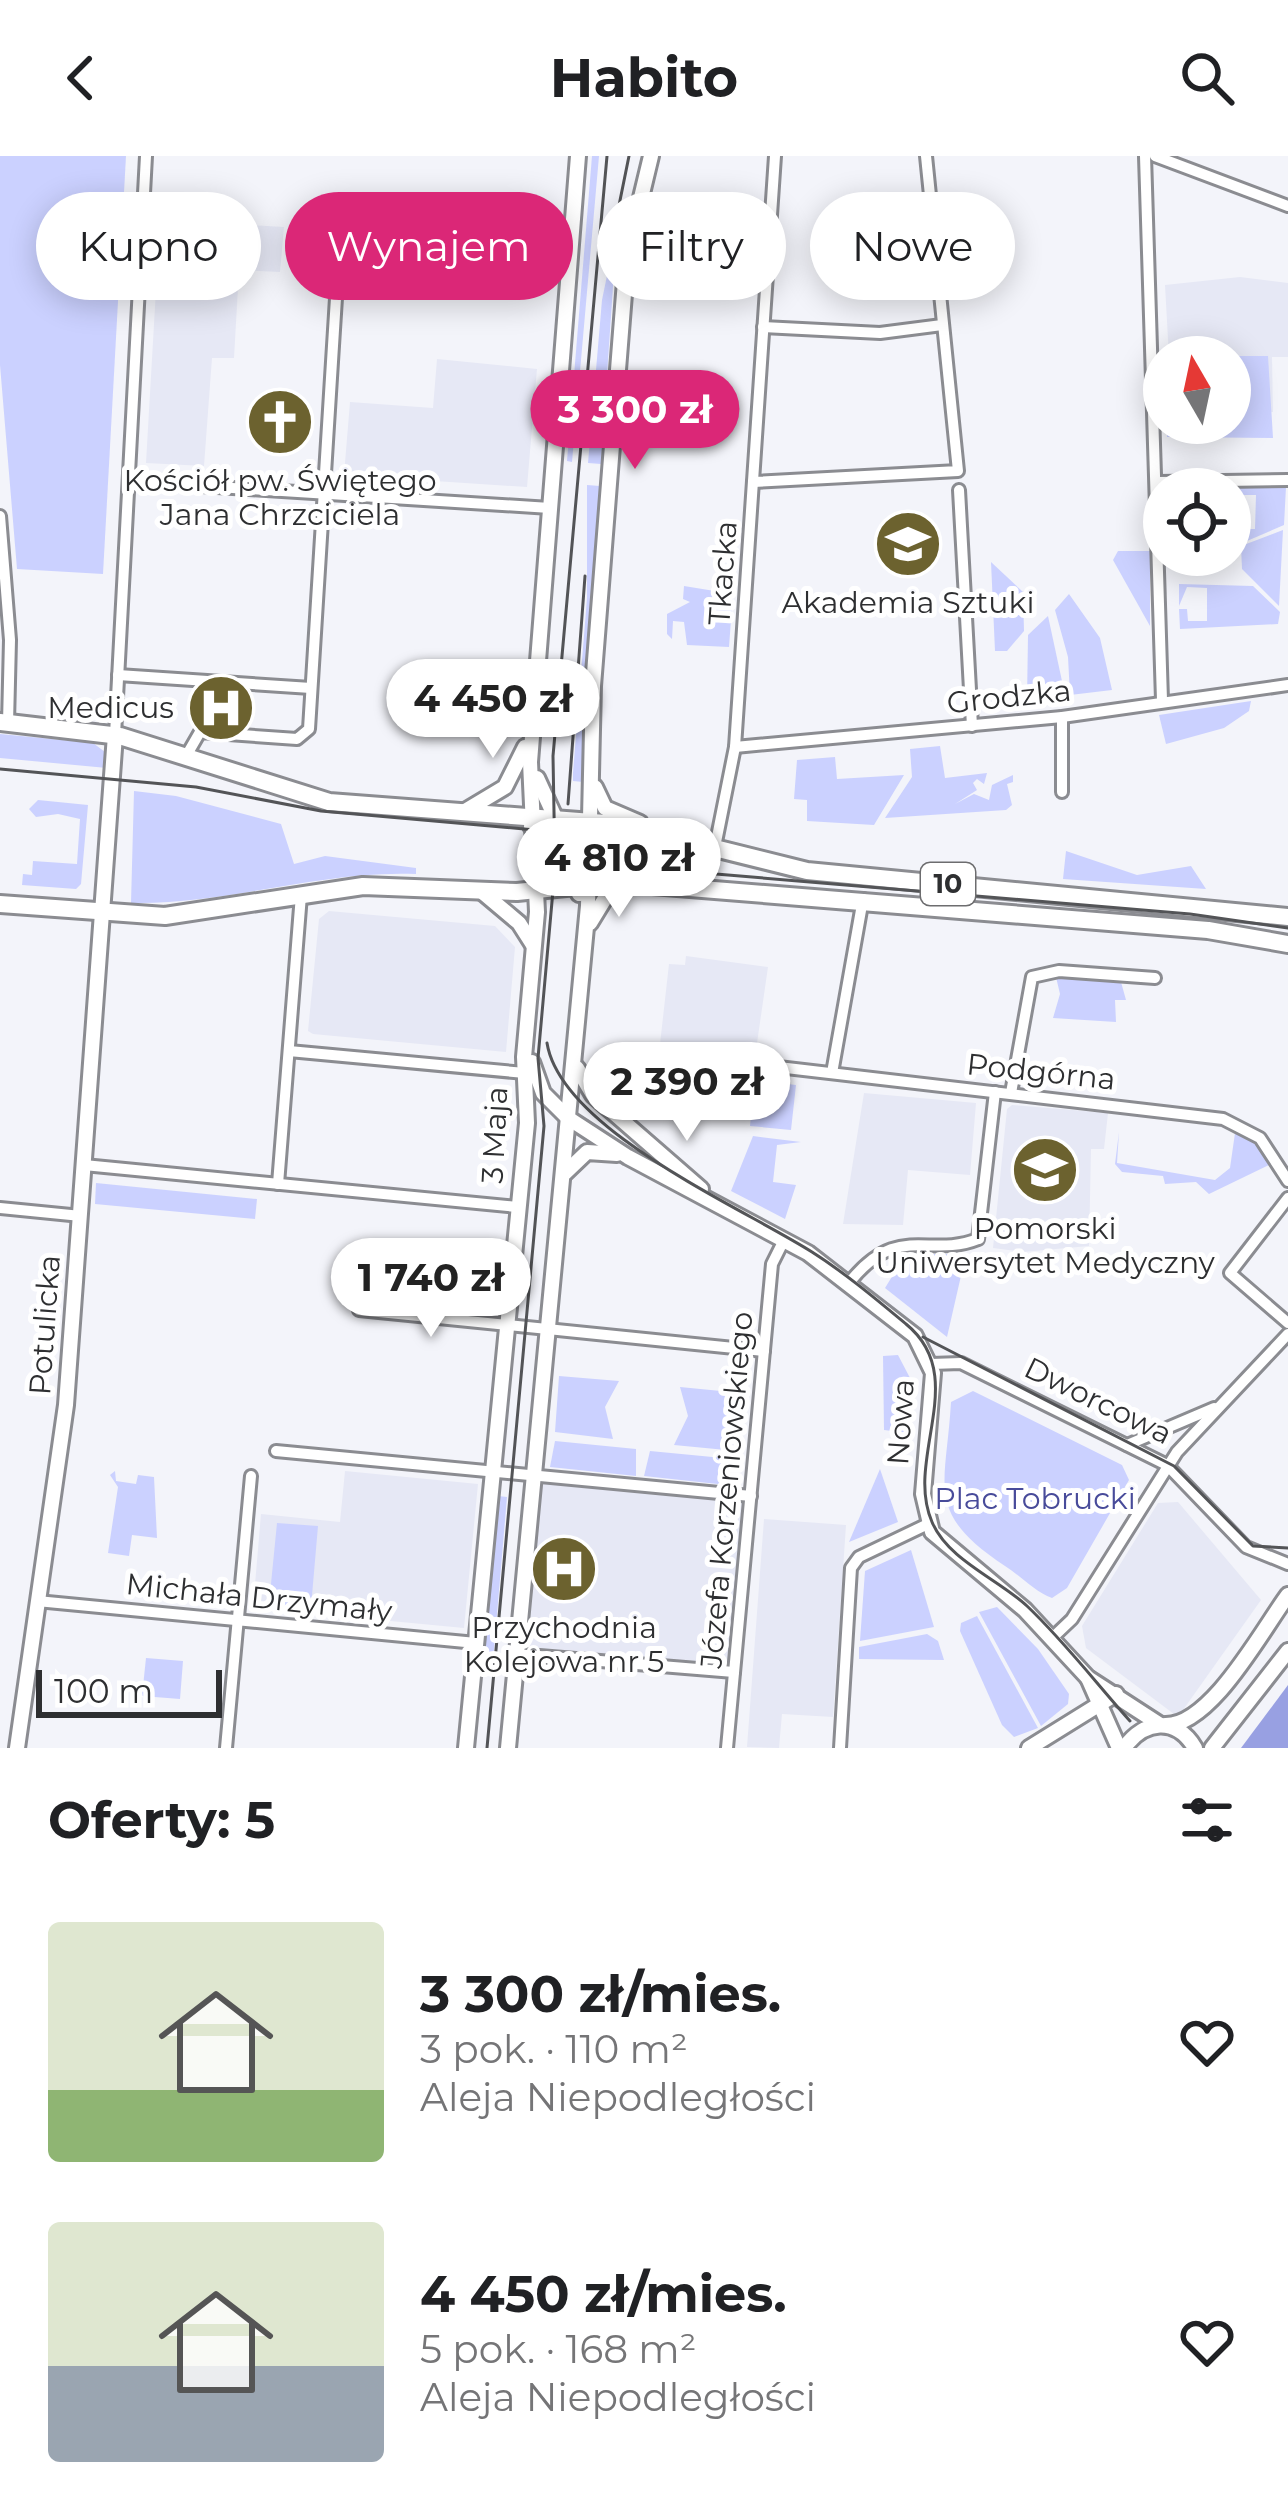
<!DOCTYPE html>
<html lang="pl">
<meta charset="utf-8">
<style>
:root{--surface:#fff;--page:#f6f6f6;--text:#202124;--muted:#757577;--accent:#db2777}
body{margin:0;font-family:Montserrat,sans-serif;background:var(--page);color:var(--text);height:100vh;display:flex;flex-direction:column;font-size:45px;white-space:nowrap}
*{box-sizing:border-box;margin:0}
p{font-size:39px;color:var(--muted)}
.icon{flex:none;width:66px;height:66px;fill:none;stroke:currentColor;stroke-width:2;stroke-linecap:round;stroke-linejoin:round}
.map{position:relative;height:1592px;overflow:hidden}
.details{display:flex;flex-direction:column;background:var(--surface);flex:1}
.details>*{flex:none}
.guide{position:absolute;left:36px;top:36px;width:1218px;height:108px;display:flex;gap:24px}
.needle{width:78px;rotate:351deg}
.buttons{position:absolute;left:1143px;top:180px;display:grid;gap:24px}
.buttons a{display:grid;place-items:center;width:108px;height:108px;border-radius:50%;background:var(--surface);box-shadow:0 6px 30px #0003;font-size:60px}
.scale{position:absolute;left:36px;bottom:30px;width:186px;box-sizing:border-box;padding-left:12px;border:6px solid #2e2f31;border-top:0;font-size:33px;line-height:42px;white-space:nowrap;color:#2e2f31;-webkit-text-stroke:9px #fff;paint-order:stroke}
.price{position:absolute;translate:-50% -102px;padding:0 27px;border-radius:42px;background:#fff;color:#222;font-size:39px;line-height:78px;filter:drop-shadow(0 3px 6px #0008)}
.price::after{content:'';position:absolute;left:50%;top:72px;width:36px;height:27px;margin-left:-18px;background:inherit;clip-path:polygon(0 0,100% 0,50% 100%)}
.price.active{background:var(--accent);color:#fff}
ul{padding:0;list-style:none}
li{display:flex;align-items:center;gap:36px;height:300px;padding:0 48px}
li span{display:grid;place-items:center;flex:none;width:336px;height:240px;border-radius:12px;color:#555}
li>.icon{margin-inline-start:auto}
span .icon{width:144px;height:144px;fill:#fffc;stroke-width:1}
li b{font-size:51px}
h2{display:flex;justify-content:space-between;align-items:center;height:144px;padding:0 48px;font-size:51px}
.chip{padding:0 42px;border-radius:54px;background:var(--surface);box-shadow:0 6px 30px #0003;font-size:42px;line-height:108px}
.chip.active{background:var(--accent);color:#fff}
header{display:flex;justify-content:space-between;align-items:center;height:156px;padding:0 48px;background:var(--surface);font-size:54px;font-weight:700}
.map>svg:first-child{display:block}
.built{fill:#e6e8f5}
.green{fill:#cbd1ff}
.water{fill:#98a0e2}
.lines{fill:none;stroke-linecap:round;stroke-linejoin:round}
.street-casing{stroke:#8b8c91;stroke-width:16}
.secondary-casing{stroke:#8b8c91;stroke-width:20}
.primary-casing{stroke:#8b8c91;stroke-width:22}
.street{stroke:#fff;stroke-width:10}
.secondary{stroke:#fff;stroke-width:14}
.primary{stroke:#fff;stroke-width:16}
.tram{stroke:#535457;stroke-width:3}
.labels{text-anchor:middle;stroke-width:10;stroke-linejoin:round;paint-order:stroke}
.shield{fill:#fff;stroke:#6d6d6f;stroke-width:3}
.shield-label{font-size:27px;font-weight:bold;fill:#2e2f31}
.poi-label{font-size:30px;fill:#2e2f31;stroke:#fff}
.street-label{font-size:30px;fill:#2e2f31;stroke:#fff}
.park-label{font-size:30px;fill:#484b9a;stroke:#fff}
</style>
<header><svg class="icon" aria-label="back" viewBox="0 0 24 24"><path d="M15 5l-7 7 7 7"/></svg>Habito<svg class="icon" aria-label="search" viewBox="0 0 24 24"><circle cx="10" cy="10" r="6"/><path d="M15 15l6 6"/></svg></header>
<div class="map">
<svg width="1288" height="1592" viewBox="0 0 1288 1592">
<rect width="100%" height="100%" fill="#f3f4fa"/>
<g class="built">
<polygon points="160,64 284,71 280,116 239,114 234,202 212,202 204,310 146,307"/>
<polygon points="1240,121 1288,127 1288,201 1272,201 1273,256 1230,255 1230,201 1169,201 1165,129"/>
<polygon points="437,203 537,213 527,331 344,319 350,246 433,252"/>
<polygon points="329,755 495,770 515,791 506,896 313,878 308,875 319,763"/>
<polygon points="686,800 768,811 756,894 735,892 732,899 660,888 669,808 685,809"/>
<polygon points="864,937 976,947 970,1019 908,1014 903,1069 843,1068"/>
<polygon points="1012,949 1108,957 1104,993 1091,993 1089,1090 1023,1096 993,1092 1007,953"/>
<polygon points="345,1315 478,1328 464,1472 253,1452 261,1358 340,1366"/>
<polygon points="536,1325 747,1344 730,1512 521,1492"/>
<polygon points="1178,1346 1261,1444 1178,1561 1086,1492 1082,1470 1158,1347"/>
<polygon points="764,1363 846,1369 833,1561 782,1558 779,1592 747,1591"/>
</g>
<g class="green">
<polygon points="0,0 126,0 103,418 17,413 0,209"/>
<polygon points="592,0 599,0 572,306 567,305"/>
<polygon points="970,61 979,134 958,136 948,63"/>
<polygon points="617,71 601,308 588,307 602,144"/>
<polygon points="1165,200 1268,200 1273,282 1167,281 1167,267 1230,267 1230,201"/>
<polygon points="587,329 600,330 584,531 583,626 573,625 573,617 587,442"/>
<polygon points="1286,331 1284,369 1240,388 1230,377 1230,360 1236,362 1237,373 1255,373 1256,339 1236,339 1236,354 1230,355 1230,331"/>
<polygon points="1283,374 1279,450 1242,413 1241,390"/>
<polygon points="1118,395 1150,395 1150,470 1113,404"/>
<polygon points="991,406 1023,436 1024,475 1007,495 995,495"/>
<polygon points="1179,428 1253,430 1280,456 1278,468 1180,473 1179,453 1187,453 1188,465 1207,465 1207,432 1187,431 1179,450"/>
<polygon points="684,430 733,438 733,445 714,446 732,450 729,491 687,489 684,466 673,465 672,483 667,478 667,458 690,446 683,443"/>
<polygon points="1069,438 1100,482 1112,534 1070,539 1068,501 1055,454"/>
<polygon points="1048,460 1065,539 1027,543 1028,479"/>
<polygon points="1251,545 1249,555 1224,572 1166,588 1159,559"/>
<polygon points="0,578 93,587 105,596 107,612 0,602"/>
<polygon points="940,590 945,622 987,617 984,628 977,623 973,627 977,634 955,648 974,638 989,644 992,629 1013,619 1013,626 1007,628 1012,649 1006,654 885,662 912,621 910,593"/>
<polygon points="835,601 837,623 904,619 874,669 807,665 807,644 794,643 797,604"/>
<path d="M134,635L176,640L281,668L294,708L325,700L416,712V718C320,714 228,749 131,747Z"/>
<polygon points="38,644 88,649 81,728 76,733 22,729 23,718 32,719 33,705 77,708 80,663 58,658 36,661 29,653"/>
<polygon points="1066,695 1137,719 1191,710 1206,733 1063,723"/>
<polygon points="1056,821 1121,826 1126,844 1115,844 1116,866 1053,862 1060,838"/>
<polygon points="763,925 796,929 791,974 750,970 753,939 761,939"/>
<polygon points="1119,976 1117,1007 1215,1024 1230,1012 1235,977 1251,983 1271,1008 1209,1038 1196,1026 1165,1028 1163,1020 1122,1016 1115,1008"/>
<polygon points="753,980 801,986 777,989 773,1026 796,1029 785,1063 731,1035"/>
<polygon points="96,1027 257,1043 255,1063 95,1048"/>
<polygon points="906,1098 966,1098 947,1181 885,1132"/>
<polygon points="898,1199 910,1222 908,1277 884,1274 883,1200"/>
<polygon points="559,1220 619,1225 605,1251 613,1283 555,1276"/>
<polygon points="680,1231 731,1236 726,1294 674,1289 688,1260"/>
<path d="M973,1235L1122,1309L1129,1324L1067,1432L1052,1442C1035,1436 1021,1420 1005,1410C924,1356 946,1333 951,1246Z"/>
<polygon points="555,1285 636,1293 636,1320 550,1311"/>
<polygon points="650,1295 723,1302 727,1329 644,1320"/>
<polygon points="880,1313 898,1366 849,1386"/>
<polygon points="115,1315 116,1325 136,1328 138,1319 154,1321 157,1382 132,1379 129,1400 108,1397 118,1331 110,1319"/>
<polygon points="498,1340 507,1341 492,1517 483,1516"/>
<polygon points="277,1367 318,1370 311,1451 269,1448"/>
<polygon points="911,1394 934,1471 860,1485 865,1415"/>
<polygon points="997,1451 1038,1493 1069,1538 1068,1548 1041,1570 979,1456"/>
<polygon points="977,1460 1038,1572 1014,1581 1002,1569 960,1475 961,1467"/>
<polygon points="927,1478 938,1485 944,1504 859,1503 859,1491"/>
<polygon points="146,1502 183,1505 180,1543 142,1540"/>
</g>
<polygon class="water" points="1288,1529 1288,1592 1241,1592"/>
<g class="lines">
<g class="street-casing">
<g id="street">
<polyline points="1145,0 1162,544"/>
<polyline points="1155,0 1288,50"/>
<polyline points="763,171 880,177 942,169"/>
<polyline points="129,317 154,327 550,352"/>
<polyline points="753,326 958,315 926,0"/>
<polyline points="1158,326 1288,324"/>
<polyline points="959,334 972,570"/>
<polyline points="0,360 10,484 8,567"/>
<polyline points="118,519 311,532"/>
<polyline points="115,579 146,0"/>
<polyline points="735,591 1062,561 1288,529"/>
<polyline points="185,602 200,576 297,583 309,573 342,46"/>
<polyline points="1062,636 1062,561"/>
<polyline points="715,691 735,591 775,0"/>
<polyline points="289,895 525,917"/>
<polyline points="761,909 1223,963 1260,982 1288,1025"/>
<polyline points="832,917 863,743"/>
<polyline points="1011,937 1032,821 1059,815 1155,822"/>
<polyline points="84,1009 517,1051"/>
<polyline points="278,1028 301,739"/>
<polyline points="1288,1042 1230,1117 1288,1167"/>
<polyline points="0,1052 81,1060"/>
<path d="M849,1127C898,1065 928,1103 978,1083L995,936"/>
<polyline points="359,1154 764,1195"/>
<polyline points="931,1208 961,1207 1167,1309 1246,1391 1288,1408"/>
<polyline points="1127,1289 1214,1252"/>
<polyline points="276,1295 751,1340"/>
<polyline points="37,1445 476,1487"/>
<polyline points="1052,1482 1072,1463 1177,1296 1288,1178"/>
<polyline points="515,1498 734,1516"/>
<polyline points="226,1592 251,1320"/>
<polyline points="727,1592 772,1108 784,1084"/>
<polyline points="840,1592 851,1412 859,1401 928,1368"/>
</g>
</g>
<g class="secondary-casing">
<g id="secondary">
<polyline points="537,622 564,681 615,726 590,767"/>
<polyline points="595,631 605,652 640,667"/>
<polyline points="465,655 505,631 525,591"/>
<polyline points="531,670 560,694 579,738"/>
<polyline points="481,735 519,767 533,789"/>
<polyline points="532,906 543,937 568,962 628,1001 808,1097 915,1180 933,1217 923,1338 932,1376 1025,1454 1088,1522 1159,1568"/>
<polyline points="577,912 593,939 701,1033"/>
<polyline points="565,1017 587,996 617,998"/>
<polyline points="1088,1522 1119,1592"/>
<path d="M1165,1569C1211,1570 1262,1474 1288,1439"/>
<polyline points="17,1592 66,1249 115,579"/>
<polyline points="466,1592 527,967 524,901 537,756 530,606 578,0"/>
<polyline points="508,1592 588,750 593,530 627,100 651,0"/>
<polyline points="1029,1592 1116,1538"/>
<path d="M1124,1592C1144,1564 1176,1560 1195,1592"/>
<polyline points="1212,1592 1288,1495"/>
</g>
</g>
<g class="primary-casing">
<g id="primary">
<polyline points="0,566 120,580 329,646 618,668 807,715 1288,761"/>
<polyline points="0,748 165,760 363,730 517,736 615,726 1208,774 1288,788"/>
</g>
</g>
<use href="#street" class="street"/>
<use href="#secondary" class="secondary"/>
<use href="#primary" class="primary"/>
<g class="tram">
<polyline points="612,84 629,0"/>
<polyline points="0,613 196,631 321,655 535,674 716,718 1190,758 1288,772"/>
<polyline points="568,648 585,420"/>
<path d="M547,887C561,974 743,1052 812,1096C845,1117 876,1143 906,1168C971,1221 904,1302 932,1366C948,1404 998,1423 1027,1450C1064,1485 1096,1527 1130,1565"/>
<polyline points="923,1181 1174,1310 1253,1390 1288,1392"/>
<polyline points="487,1592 544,970 538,902 555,712 553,600 607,0"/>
</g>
</g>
<defs>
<g id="church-disc" transform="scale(3.45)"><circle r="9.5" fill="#6c622f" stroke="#fff"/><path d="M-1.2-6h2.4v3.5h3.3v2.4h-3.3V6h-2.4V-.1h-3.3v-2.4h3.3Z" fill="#fff"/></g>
<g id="university-disc" transform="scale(3.45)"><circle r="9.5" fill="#6c622f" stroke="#fff"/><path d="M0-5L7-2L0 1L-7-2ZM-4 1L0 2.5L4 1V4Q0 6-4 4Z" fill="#fff"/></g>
<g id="hospital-disc" transform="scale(3.45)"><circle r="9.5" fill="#6c622f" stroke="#fff"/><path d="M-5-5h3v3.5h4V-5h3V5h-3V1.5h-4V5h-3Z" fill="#fff"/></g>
</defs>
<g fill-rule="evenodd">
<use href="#church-disc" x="280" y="266"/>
<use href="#university-disc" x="908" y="388"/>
<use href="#hospital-disc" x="221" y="552"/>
<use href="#university-disc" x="1045" y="1014"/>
<use href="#hospital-disc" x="564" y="1413"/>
</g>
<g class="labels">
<rect class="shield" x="921" y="707" width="54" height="42" rx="9"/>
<g class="shield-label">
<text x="948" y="737">10</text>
</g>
<g class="poi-label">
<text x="280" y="335">Kościół pw. Świętego<tspan x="280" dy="34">Jana Chrzciciela</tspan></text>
<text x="908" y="457">Akademia Sztuki</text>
<text x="174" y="562" text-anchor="end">Medicus</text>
<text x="1045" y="1083">Pomorski<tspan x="1045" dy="34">Uniwersytet Medyczny</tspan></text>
<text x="564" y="1482">Przychodnia<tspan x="564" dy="34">Kolejowa nr 5</tspan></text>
</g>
<g class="street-label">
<text transform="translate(723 417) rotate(-86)" y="10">Tkacka</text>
<text transform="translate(1009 541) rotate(-6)" y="10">Grodzka</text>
<text transform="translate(1041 916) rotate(6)" y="10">Podgórna</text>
<text transform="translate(495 979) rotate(-87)" y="10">3 Maja</text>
<text transform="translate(45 1169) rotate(-86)" y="10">Potulicka</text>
<text transform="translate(1098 1245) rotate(26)" y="10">Dworcowa</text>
<text transform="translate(901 1266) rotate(-86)" y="10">Nowa</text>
<text transform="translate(727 1334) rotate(-85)" y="10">Józefa Korzeniowskiego</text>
<text transform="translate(259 1442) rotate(6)" y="10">Michała Drzymały</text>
</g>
<g class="park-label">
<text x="1035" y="1353">Plac Tobrucki</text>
</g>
</g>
</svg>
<div class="buttons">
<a><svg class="needle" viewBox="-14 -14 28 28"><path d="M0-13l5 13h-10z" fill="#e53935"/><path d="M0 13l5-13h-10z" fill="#757577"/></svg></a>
<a><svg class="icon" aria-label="locate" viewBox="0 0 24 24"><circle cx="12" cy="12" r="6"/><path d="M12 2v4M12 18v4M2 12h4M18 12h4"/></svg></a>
</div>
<div class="scale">100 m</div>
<b class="price active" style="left:635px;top:316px">3 300 zł</b>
<b class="price" style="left:493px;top:605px">4 450 zł</b>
<b class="price" style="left:619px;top:764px">4 810 zł</b>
<b class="price" style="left:687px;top:988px">2 390 zł</b>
<b class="price" style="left:431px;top:1184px">1 740 zł</b>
<div class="guide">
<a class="chip">Kupno</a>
<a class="chip active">Wynajem</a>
<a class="chip">Filtry</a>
<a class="chip">Nowe</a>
</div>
</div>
<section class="details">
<h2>Oferty: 5<svg class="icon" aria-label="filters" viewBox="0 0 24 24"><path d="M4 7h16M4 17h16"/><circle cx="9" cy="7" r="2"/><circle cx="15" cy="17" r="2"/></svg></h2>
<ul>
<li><span style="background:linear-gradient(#dfe7d0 70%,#8fb573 0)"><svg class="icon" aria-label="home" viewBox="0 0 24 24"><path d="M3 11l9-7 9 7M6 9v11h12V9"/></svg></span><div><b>3 300 zł/mies.</b><p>3 pok. · 110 m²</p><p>Aleja Niepodległości</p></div><svg class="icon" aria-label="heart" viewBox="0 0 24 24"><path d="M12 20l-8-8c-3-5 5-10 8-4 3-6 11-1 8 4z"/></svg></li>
<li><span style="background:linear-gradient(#dfe7d0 60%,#9aa5b1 0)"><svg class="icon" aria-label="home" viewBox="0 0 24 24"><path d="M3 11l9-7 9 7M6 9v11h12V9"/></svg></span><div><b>4 450 zł/mies.</b><p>5 pok. · 168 m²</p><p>Aleja Niepodległości</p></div><svg class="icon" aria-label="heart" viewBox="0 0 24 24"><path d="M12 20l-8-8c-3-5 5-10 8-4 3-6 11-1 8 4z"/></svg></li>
</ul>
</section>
